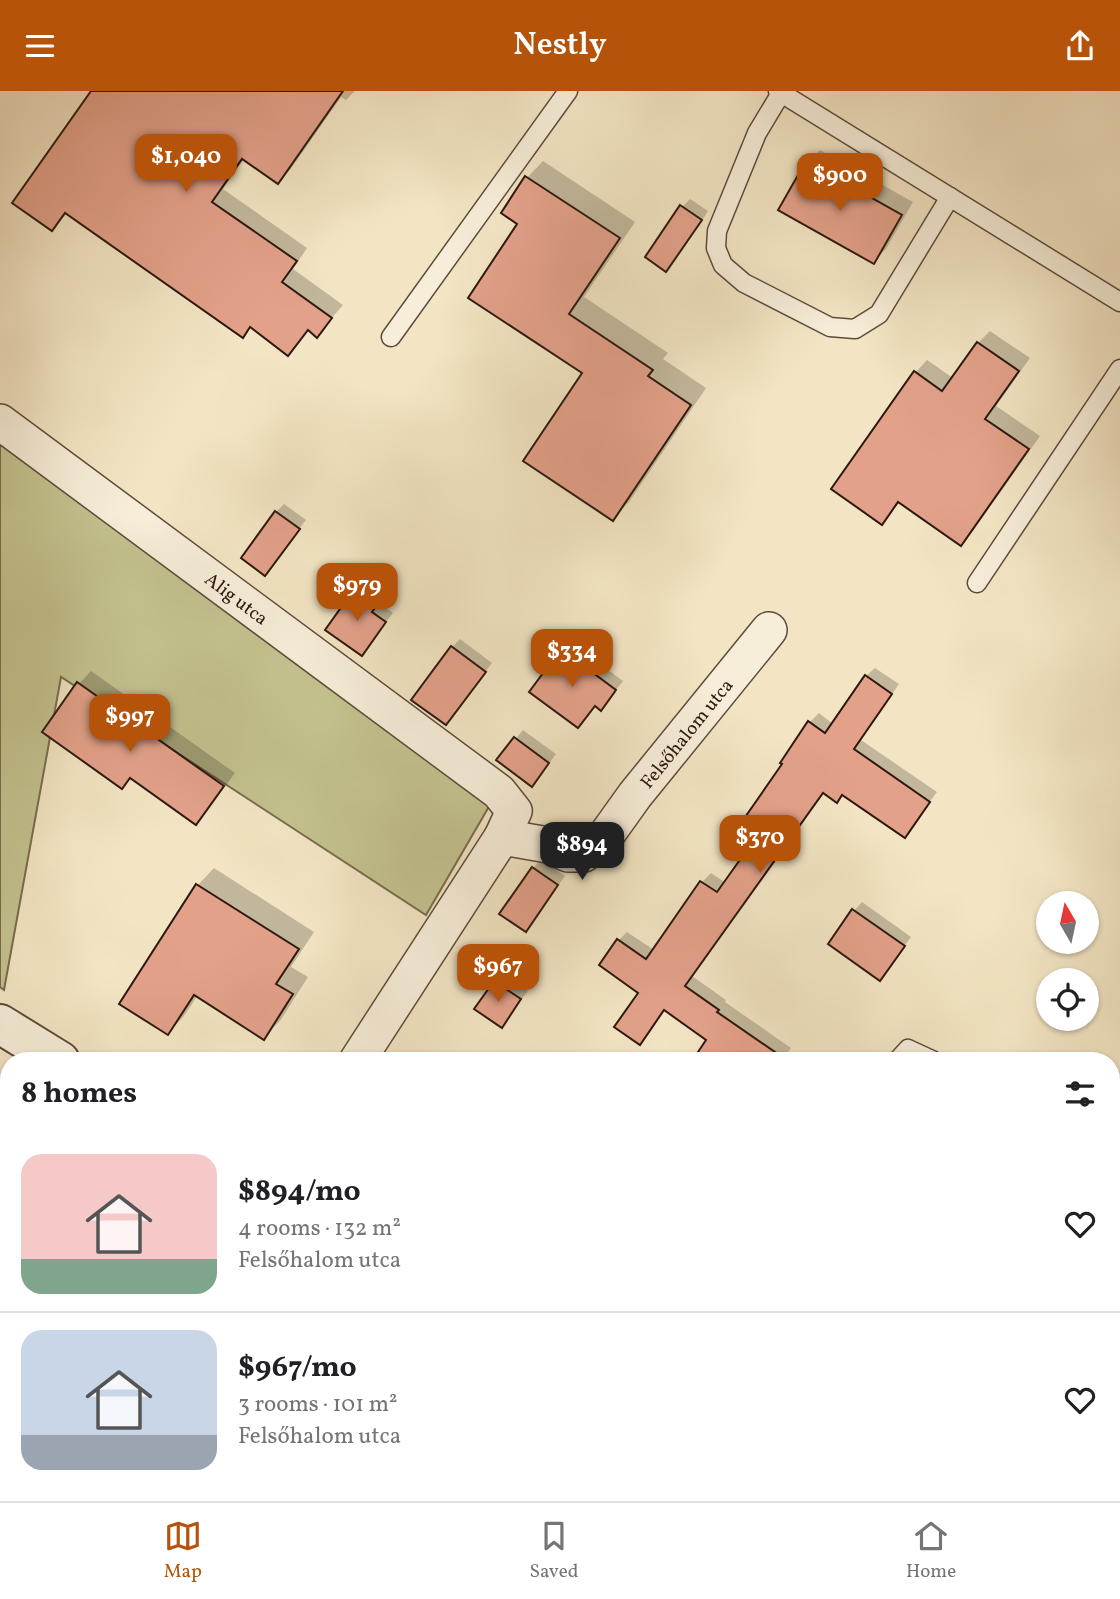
<!DOCTYPE html>
<meta charset="utf-8">
<style>
:root{--surface:#fff;--page:#f2f2f2;--text:#202124;--muted:#757577;--line:#e0e0e0;--accent:#b45309}
body{margin:0;font-family:Vollkorn,serif;background:var(--page);color:var(--text);height:100vh;display:flex;flex-direction:column;font-size:26px;white-space:nowrap}
*{box-sizing:border-box;margin:0}
p{font-size:23px;color:var(--muted)}
.icon{flex:none;width:38px;height:38px;fill:none;stroke:currentColor;stroke-width:2;stroke-linecap:round;stroke-linejoin:round}
.map{position:relative;flex:1;overflow:hidden}
.drawer{position:absolute;left:0px;top:961px;width:1120px;height:450px;display:flex;flex-direction:column;background:var(--surface);border-radius:28px 28px 0 0;box-shadow:0 2px 5px #0004}
.drawer>*{flex:none}
.needle{width:46px;rotate:351deg}
.buttons{position:absolute;left:1036px;top:800px;display:grid;gap:14px}
.buttons a{display:grid;place-items:center;width:63px;height:63px;border-radius:50%;background:var(--surface);box-shadow:0 2px 5px #0004;font-size:35px}
.price{position:absolute;translate:-50% -60px;padding:0 16px;border-radius:14px;background:var(--accent);color:#fff;font-size:23px;line-height:46px;filter:drop-shadow(0 2px 4px #0008)}
.price::after{content:'';position:absolute;left:50%;top:42px;width:21px;height:16px;margin-left:-10px;background:inherit;clip-path:polygon(0 0,100% 0,50% 100%)}
.price.on{background:#222;color:#fff}
ul{padding:0;list-style:none}
li{display:flex;align-items:center;gap:21px;height:175px;padding:0 21px}
li+li{border-top:2px solid var(--line)}
li span{display:grid;place-items:center;flex:none;width:196px;height:140px;border-radius:21px;color:#555}
li>.icon{margin-inline-start:auto}
span .icon{width:84px;height:84px;fill:#fffc;stroke-width:1}
li b{font-size:30px}
h2{display:flex;justify-content:space-between;align-items:center;height:84px;padding:0 21px;font-size:30px}
header{display:flex;justify-content:space-between;align-items:center;height:91px;padding:0 21px;background:var(--accent);color:#fff;font-size:32px;font-weight:600}
.menu{display:flex;justify-content:space-around;align-items:center;height:98px;border-top:2px solid var(--line);background:var(--surface);font-size:19px;color:var(--muted)}
.menu a{display:grid;justify-items:center;gap:4px}
.menu .on{color:var(--accent)}
.map>svg:first-child{display:block}
.green{fill:#c3c28f;stroke:#786d4e;stroke-width:2}
.shadow{fill:#0003}
.building{fill:#e3a18a;stroke:#2d180e;stroke-width:2}
.lines{fill:none;stroke-linecap:round;stroke-linejoin:round}
.service-casing{stroke:#5e4b3c;stroke-width:21}
.minor-casing{stroke:#5e4b3c;stroke-width:38}
.tertiary-casing{stroke:#5e4b3c;stroke-width:42}
.path{stroke:#2d180e;stroke-width:4.5;stroke-dasharray:2 3.5;stroke-linecap:butt}
.service{stroke:#f7eed9;stroke-width:18}
.minor{stroke:#f7eed9;stroke-width:35}
.tertiary{stroke:#f7eed9;stroke-width:38}
.labels{text-anchor:middle;stroke-width:5;stroke-linejoin:round;paint-order:stroke}
.street-label{font-size:19px;fill:#2d180e;stroke:#f7eed9}
</style>
<header><svg class="icon" aria-label="menu" viewBox="0 0 24 24"><path d="M4 6h16M4 12h16M4 18h16"/></svg>Nestly<svg class="icon" aria-label="share" viewBox="0 0 24 24"><path d="M12 15V3M7 8l5-5 5 5M5 13v7h14v-7"/></svg></header>
<div class="map">
<svg width="1120" height="1410" viewBox="0 0 1120 1410">
<rect width="100%" height="100%" fill="#f3e5c4"/>
<filter id="stains"><feTurbulence type="fractalNoise" baseFrequency=".00286" numOctaves="4"/><feColorMatrix values="0 0 0 0 .2 0 0 0 0 .09 0 0 0 0 .02 0 0 0 .5 -.17"/></filter>
<radialGradient id="worn" r=".72"><stop offset=".6" stop-color="#630" stop-opacity="0"/><stop offset="1" stop-color="#630" stop-opacity=".3"/></radialGradient>
<polygon class="green" points="0,333 498,700 426,824 61,586 4,899 0,896"/>
<g class="shadow">
<polygon points="93,0 355,0 346,9 341,6 290,79 278,91 244,68 223,98 307,157 293,178 343,214 317,244 309,238 288,263 251,235 242,244 67,122 52,138"/>
<polygon points="820,59 913,111 886,158 873,170 807,71"/>
<polygon points="543,70 635,131 584,206 668,262 663,268 706,297 629,411 613,428 584,282 519,133 527,87"/>
<polygon points="690,108 708,120 674,171 666,179 682,116"/>
<polygon points="990,240 1030,267 996,315 1040,345 973,440 960,453 900,411 882,431 915,282 927,269 953,287 978,252"/>
<polygon points="284,413 306,429 265,482 276,421"/>
<polygon points="365,490 385,504 379,512 393,522 361,563 327,538"/>
<polygon points="460,548 492,572 446,632 452,556"/>
<polygon points="571,551 623,590 601,617 563,559"/>
<polygon points="875,577 899,593 861,649 937,701 904,745 843,703 837,709 824,701 692,885 726,909 725,911 791,957 782,970 709,948 666,918 640,952 641,901 619,849 627,841 654,859 702,791 711,782 726,792 751,756 810,631 819,622 833,633 866,585"/>
<polygon points="91,580 235,682 208,719 196,732 132,687 122,696 79,593"/>
<polygon points="523,639 556,663 540,685 499,669"/>
<polygon points="541,769 565,785 526,839 533,777"/>
<polygon points="214,777 314,841 291,876 308,886 280,930 263,946 198,904 184,925 168,942 121,912 198,794"/>
<polygon points="862,811 911,846 880,888 854,820"/>
<polygon points="503,883 528,900 501,935 476,918"/>
<polygon points="0,1036 9,1041 9,1052 0,1068"/>
<polygon points="1111,1297 1120,1302 1120,1318 1111,1332"/>
<polygon points="1111,1349 1120,1354 1120,1410 975,1410 961,1402 1111,1402"/>
<polygon points="545,1402 646,1402 659,1410 540,1410"/>
</g>
<g class="building">
<polygon points="91,0 343,0 278,93 242,68 212,111 297,170 282,191 332,227 317,247 308,239 288,265 250,236 243,247 65,122 52,140 12,112"/>
<polygon points="806,70 902,124 874,173 778,119"/>
<polygon points="525,85 620,147 569,223 653,279 648,285 691,314 613,430 523,370 582,282 468,207 517,133 501,122"/>
<polygon points="680,114 702,129 666,181 645,166"/>
<polygon points="977,251 1019,280 985,328 1029,358 961,455 898,411 882,434 831,398 914,280 942,300"/>
<polygon points="275,420 300,438 265,485 241,467"/>
<polygon points="355,497 378,513 372,521 386,531 362,565 325,539"/>
<polygon points="451,555 486,581 446,634 411,609"/>
<polygon points="561,558 616,599 601,620 595,615 578,637 529,601"/>
<polygon points="865,584 892,603 854,658 930,711 905,747 842,704 837,712 823,702 685,895 719,919 717,921 788,970 692,970 706,949 664,919 640,954 614,936 638,902 599,874 617,848 646,868 700,790 717,801 749,756 732,745 782,673 780,672 808,630 825,642"/>
<polygon points="77,591 224,695 196,734 130,687 122,698 42,641"/>
<polygon points="514,646 549,672 532,696 496,669"/>
<polygon points="532,776 558,794 526,841 499,823"/>
<polygon points="196,793 299,858 276,893 293,903 264,949 194,904 168,944 119,913"/>
<polygon points="852,818 905,855 880,890 828,853"/>
<polygon points="494,890 521,908 502,937 474,918"/>
</g>
<g class="lines">
<g class="service-casing">
<g id="service">
<polyline points="778,0 1120,211"/>
<polyline points="781,2 757,42 717,140 716,157 723,174 744,192 830,236 855,238 879,223 950,106"/>
<polyline points="391,246 568,0"/>
<polyline points="977,492 1120,278"/>
<polyline points="897,970 908,958 934,970"/>
<polyline points="0,1328 9,1315"/>
<polyline points="200,1402 213,1410"/>
<polyline points="495,1410 500,1402"/>
</g>
</g>
<g class="minor-casing">
<g id="minor">
<polyline points="0,331 499,701 514,720 502,746"/>
<polyline points="357,970 502,746 548,754 568,763 584,763 605,746 635,704 769,539"/>
</g>
</g>
<g class="tertiary-casing">
<g id="tertiary">
<polyline points="0,933 60,970"/>
<polyline points="777,1402 790,1410"/>
</g>
</g>
<polyline class="path" points="824,1402 837,1410"/>
<use href="#service" class="service"/>
<use href="#minor" class="minor"/>
<use href="#tertiary" class="tertiary"/>
</g>
<g class="labels">
<g class="street-label">
<text transform="translate(237 507) rotate(37)" y="7">Alig utca</text>
<text transform="translate(686 642) rotate(-51)" y="7">Felsőhalom utca</text>
</g>
</g>
<rect width="100%" height="100%" filter="url(#stains)"/>
<rect width="100%" height="100%" fill="url(#worn)"/>
</svg>
<div class="buttons">
<a><svg class="needle" viewBox="-14 -14 28 28"><path d="M0-13l5 13h-10z" fill="#e53935"/><path d="M0 13l5-13h-10z" fill="#757577"/></svg></a>
<a><svg class="icon" aria-label="locate" viewBox="0 0 24 24"><circle cx="12" cy="12" r="6"/><path d="M12 2v4M12 18v4M2 12h4M18 12h4"/></svg></a>
</div>
<b class="price" style="left:186px;top:103px">$1,040</b>
<b class="price" style="left:840px;top:122px">$900</b>
<b class="price" style="left:357px;top:532px">$979</b>
<b class="price" style="left:572px;top:598px">$334</b>
<b class="price" style="left:130px;top:663px">$997</b>
<b class="price" style="left:760px;top:784px">$370</b>
<b class="price on" style="left:582px;top:791px">$894</b>
<b class="price" style="left:498px;top:913px">$967</b>
<section class="drawer">
<h2>8 homes<svg class="icon" aria-label="filters" viewBox="0 0 24 24"><path d="M4 7h16M4 17h16"/><circle cx="9" cy="7" r="2"/><circle cx="15" cy="17" r="2"/></svg></h2>
<ul>
<li><span style="background:linear-gradient(#f6c9c9 75%,#7fa58c 0)"><svg class="icon" aria-label="home" viewBox="0 0 24 24"><path d="M3 11l9-7 9 7M6 9v11h12V9"/></svg></span><div><b>$894/mo</b><p>4 rooms · 132 m²</p><p>Felsőhalom utca</p></div><svg class="icon" aria-label="heart" viewBox="0 0 24 24"><path d="M12 20l-8-8c-3-5 5-10 8-4 3-6 11-1 8 4z"/></svg></li>
<li><span style="background:linear-gradient(#c9d6e8 75%,#9aa5b1 0)"><svg class="icon" aria-label="home" viewBox="0 0 24 24"><path d="M3 11l9-7 9 7M6 9v11h12V9"/></svg></span><div><b>$967/mo</b><p>3 rooms · 101 m²</p><p>Felsőhalom utca</p></div><svg class="icon" aria-label="heart" viewBox="0 0 24 24"><path d="M12 20l-8-8c-3-5 5-10 8-4 3-6 11-1 8 4z"/></svg></li>
</ul>
</section>
</div>
<nav class="menu">
<a class="on"><svg class="icon" aria-label="map" viewBox="0 0 24 24"><path d="M3 6l6-2 6 2 6-2v14l-6 2-6-2-6 2zM9 4v14M15 6v14"/></svg>Map</a>
<a><svg class="icon" aria-label="saved" viewBox="0 0 24 24"><path d="M7 4h10v16l-5-4-5 4z"/></svg>Saved</a>
<a><svg class="icon" aria-label="home" viewBox="0 0 24 24"><path d="M3 11l9-7 9 7M6 9v11h12V9"/></svg>Home</a>
</nav>
